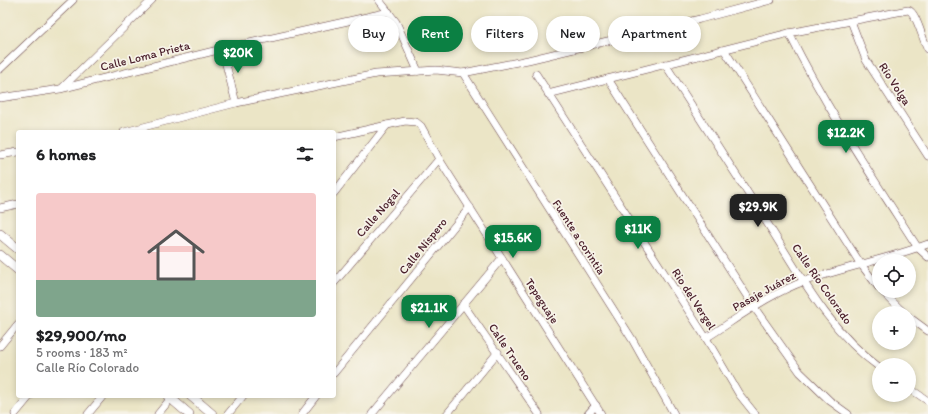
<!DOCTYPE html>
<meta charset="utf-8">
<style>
:root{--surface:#fff;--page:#f6f6f6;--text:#202124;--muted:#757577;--accent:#0b8043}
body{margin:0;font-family:Itim,sans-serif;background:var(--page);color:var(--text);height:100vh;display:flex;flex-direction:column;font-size:15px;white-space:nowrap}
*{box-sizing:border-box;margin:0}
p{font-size:13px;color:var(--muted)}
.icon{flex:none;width:22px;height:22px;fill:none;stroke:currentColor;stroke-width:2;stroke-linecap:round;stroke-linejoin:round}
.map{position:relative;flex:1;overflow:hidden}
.panel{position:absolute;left:16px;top:130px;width:320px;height:268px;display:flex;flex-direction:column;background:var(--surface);border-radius:4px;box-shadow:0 2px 6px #0003}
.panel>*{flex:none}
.hud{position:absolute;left:348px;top:16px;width:380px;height:36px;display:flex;gap:8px}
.buttons{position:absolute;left:872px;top:254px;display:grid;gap:8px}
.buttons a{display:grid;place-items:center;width:44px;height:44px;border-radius:50%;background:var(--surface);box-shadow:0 2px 6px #0003;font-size:20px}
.price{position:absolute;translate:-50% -34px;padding:0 9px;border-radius:8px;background:var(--accent);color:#fff;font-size:13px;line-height:26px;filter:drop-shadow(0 1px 2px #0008)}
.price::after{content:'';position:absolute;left:50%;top:24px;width:12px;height:9px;margin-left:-6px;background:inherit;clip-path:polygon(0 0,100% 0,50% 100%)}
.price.current{background:#222;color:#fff}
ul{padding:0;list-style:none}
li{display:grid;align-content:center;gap:8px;height:212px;padding:0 20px}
li span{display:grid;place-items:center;height:124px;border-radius:4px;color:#555}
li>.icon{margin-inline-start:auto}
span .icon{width:72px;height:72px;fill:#fffc;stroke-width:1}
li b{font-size:17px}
h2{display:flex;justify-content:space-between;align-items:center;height:48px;padding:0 20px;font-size:17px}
.chip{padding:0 14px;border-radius:18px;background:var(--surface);box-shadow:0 2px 6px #0003;font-size:14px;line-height:36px}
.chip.current{background:var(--accent);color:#fff}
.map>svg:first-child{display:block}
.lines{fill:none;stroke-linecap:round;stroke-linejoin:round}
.minor-casing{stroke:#623d42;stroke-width:8}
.tertiary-casing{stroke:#623d42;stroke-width:10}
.minor{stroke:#fff;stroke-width:7}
.tertiary{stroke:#fff;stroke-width:9}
.labels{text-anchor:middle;stroke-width:3.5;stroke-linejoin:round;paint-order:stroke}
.street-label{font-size:12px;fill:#4a1f2b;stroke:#f7f3e8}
</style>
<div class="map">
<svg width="928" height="414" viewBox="0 0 928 414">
<rect width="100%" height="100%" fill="#f7f3e8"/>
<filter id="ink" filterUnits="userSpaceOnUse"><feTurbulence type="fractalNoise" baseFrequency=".025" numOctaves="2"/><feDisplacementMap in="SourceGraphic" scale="8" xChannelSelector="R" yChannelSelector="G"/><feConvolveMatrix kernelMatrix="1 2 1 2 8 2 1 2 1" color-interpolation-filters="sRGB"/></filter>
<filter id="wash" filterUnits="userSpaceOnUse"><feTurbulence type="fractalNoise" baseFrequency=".012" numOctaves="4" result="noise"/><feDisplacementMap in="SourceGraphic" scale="16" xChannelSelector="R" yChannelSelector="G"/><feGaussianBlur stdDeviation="0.9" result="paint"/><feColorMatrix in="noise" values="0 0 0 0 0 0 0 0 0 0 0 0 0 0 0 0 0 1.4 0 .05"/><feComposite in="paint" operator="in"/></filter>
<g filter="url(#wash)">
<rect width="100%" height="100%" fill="#ebe5c6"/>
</g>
<g filter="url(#ink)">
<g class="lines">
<g class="minor-casing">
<g id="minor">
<polyline points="379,0 396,22 418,71"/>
<polyline points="851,21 866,60 928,156"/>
<path d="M789,33C826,108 873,178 918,248L928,257"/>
<polyline points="222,49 236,103"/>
<polyline points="725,51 860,263 879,288"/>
<path d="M665,64C700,118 734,172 769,226C800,275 830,332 879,367"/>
<polyline points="0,69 73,0"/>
<polyline points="463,73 632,339 674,414"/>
<polyline points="536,74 706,338 739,394 755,414"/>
<polyline points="608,79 754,307 800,372 830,401 848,414"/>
<polyline points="62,88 152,0"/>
<path d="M548,94L789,33L908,10C917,12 922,40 928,49"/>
<polyline points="0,98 60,89 222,49 389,12"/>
<polyline points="124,132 236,103 376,74 436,70 463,73 528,60 700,19 771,0"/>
<polyline points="334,137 405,121 416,122 421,126 439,159 601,414"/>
<polyline points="0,155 18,152"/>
<polyline points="334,193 387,125"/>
<polyline points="0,208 18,204"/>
<polyline points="334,283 439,159"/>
<polyline points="882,291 904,313"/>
<polyline points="463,304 539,414"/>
<polyline points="909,317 928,331"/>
<path d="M706,338C738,318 769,294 805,281C845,267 888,259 928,244"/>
<polyline points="0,346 18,324"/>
<polyline points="334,373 470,207"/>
<polyline points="909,388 928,401"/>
<polyline points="15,414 30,396"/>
<polyline points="88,414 103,396"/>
<polyline points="158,414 171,398"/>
<polyline points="228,414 243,396"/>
<polyline points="302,414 316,396"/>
<polyline points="372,414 502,258"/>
<polyline points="447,414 498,352"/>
<polyline points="588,414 596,405"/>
</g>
</g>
<g class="tertiary-casing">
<g id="tertiary">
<polyline points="0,234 18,249"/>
<polyline points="0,255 18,270"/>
<polyline points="168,396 189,414"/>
<polyline points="191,396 212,414"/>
</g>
</g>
<use href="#minor" class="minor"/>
<use href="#tertiary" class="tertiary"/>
</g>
</g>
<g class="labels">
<g class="street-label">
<text transform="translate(145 56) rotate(-14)" y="4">Calle Loma Prieta</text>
<text transform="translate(895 84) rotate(57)" y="4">Río Volga</text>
<text transform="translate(378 213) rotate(-49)" y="4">Calle Nogal</text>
<text transform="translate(579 237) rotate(57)" y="4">Fuente a corintia</text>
<text transform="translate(423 246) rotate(-51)" y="4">Calle Níspero</text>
<text transform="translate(822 284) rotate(55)" y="4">Calle Río Colorado</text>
<text transform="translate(764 291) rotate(-29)" y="4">Pasaje Juárez</text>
<text transform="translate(694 299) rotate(57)" y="4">Rio del Vergel</text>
<text transform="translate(542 301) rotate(57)" y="4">Tepeguaje</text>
<text transform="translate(510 352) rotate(56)" y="4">Calle Trueno</text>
</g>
</g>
</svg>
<div class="buttons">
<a><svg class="icon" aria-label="locate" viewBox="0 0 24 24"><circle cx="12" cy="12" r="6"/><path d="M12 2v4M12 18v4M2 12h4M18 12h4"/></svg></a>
<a>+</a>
<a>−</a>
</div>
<b class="price" style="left:238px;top:74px">$20K</b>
<b class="price" style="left:846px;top:154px">$12.2K</b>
<b class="price current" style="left:758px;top:228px">$29.9K</b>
<b class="price" style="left:638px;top:250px">$11K</b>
<b class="price" style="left:513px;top:259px">$15.6K</b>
<b class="price" style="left:429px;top:329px">$21.1K</b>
<div class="hud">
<a class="chip">Buy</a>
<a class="chip current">Rent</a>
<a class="chip">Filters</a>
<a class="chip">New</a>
<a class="chip">Apartment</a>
</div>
<section class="panel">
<h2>6 homes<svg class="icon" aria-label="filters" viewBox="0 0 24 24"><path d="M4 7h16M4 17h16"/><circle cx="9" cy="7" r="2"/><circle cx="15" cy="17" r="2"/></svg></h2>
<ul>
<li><span style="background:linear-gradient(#f6c9c9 70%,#7fa58c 0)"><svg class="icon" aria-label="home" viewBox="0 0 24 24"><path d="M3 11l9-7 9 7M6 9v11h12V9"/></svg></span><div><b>$29,900/mo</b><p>5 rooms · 183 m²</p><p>Calle Río Colorado</p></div></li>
</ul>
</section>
</div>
